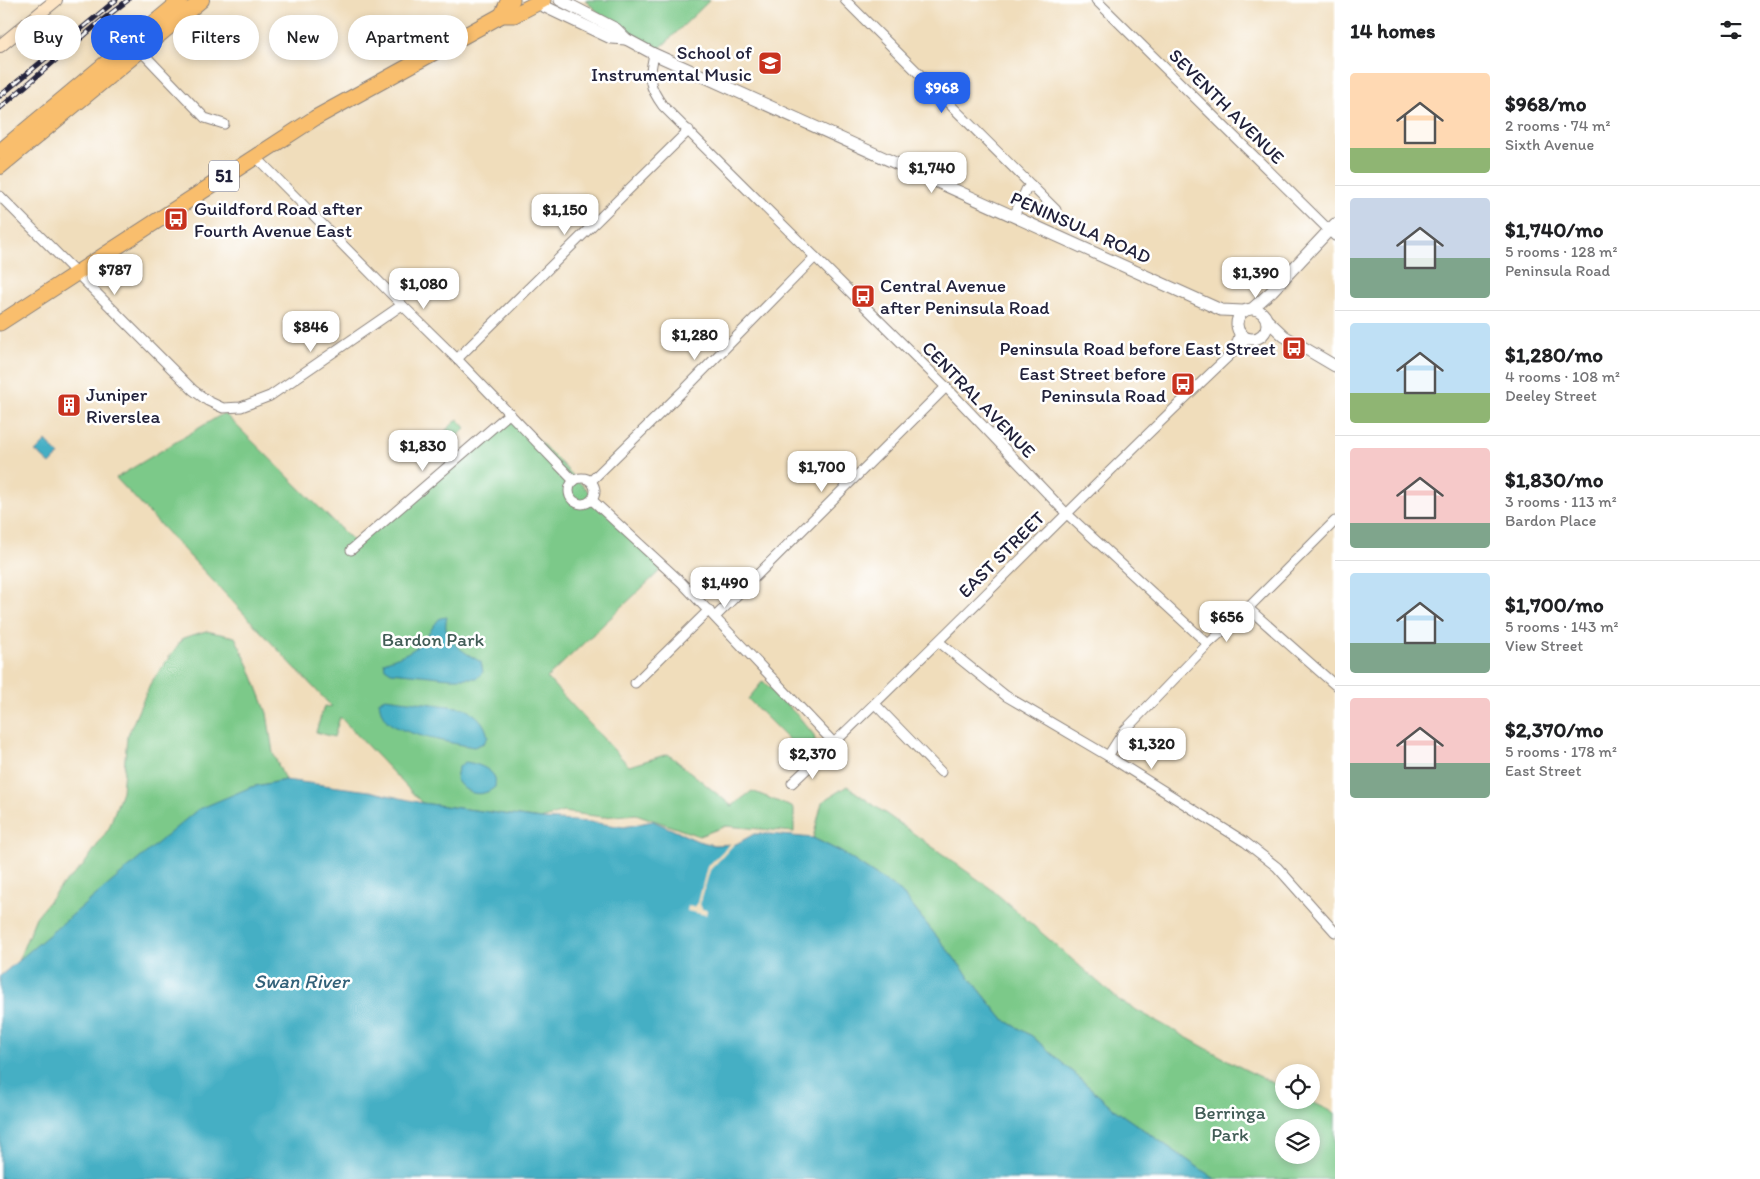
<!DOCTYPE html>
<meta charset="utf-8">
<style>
:root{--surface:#fff;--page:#f6f6f6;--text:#202124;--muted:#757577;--line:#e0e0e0;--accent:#2563eb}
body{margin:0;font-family:Itim,sans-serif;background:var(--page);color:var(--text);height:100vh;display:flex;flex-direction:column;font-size:19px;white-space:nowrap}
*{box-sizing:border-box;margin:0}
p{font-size:16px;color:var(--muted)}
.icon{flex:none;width:28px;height:28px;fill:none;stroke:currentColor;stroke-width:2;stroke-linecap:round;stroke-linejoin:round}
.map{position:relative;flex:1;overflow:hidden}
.drawer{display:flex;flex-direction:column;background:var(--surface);width:425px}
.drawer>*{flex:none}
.banner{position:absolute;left:15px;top:15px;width:475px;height:45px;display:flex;gap:10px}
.buttons{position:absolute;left:1275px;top:1064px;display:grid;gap:10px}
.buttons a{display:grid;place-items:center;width:45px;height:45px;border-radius:50%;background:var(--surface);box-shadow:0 2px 8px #0003;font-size:25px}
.price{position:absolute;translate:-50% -42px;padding:0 11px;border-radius:10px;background:#fff;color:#222;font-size:16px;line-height:32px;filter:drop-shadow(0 1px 2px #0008)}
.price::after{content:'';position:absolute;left:50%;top:30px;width:15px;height:11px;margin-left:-8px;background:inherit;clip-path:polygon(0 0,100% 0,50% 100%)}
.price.on{background:var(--accent);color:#fff}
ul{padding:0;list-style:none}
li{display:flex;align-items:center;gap:15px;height:125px;padding:0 15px}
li+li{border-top:1px solid var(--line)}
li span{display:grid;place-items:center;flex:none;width:140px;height:100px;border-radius:5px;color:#555}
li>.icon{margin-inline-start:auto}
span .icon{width:60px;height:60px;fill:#fffc;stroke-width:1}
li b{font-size:21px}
h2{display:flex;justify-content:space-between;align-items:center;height:60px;padding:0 15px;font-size:21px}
.tag{padding:0 18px;border-radius:22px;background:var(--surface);box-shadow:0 2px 8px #0003;font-size:18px;line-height:45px}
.tag.on{background:var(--accent);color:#fff}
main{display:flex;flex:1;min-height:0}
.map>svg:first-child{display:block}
.green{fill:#7bc989;stroke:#4e7662;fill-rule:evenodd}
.water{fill:#45afc4;stroke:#346880}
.pier{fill:#f0ddbb}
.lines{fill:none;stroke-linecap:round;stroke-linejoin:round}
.minor-casing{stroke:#89807b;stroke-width:11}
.tertiary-casing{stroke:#89807b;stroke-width:13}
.secondary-casing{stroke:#89807b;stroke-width:14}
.primary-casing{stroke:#89807b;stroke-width:16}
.trunk-casing{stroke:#89807b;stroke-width:17}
.minor{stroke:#fff;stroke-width:9}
.tertiary{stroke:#fff;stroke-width:11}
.secondary{stroke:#fde5c5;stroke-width:12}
.primary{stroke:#f9be6d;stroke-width:14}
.trunk{stroke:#f9be6d;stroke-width:15}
.rail-casing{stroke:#22223b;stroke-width:5}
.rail{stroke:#fff;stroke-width:3;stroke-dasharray:9;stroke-linecap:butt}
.labels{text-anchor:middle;stroke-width:5;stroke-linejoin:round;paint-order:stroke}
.shield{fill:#fff;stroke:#646476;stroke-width:1}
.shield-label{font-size:18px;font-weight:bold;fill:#22223b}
.poi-label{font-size:19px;fill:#22223b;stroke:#fff;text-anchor:end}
.street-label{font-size:19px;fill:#22223b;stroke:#fff}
.park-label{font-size:19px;fill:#415c56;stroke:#fff}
.water-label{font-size:20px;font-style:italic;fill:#326179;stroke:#fff}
</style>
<main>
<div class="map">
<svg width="1335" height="1179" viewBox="0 0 1335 1179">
<rect width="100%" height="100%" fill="#fff"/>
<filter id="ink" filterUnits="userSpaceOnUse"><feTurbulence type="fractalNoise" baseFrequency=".02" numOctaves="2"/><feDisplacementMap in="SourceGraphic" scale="10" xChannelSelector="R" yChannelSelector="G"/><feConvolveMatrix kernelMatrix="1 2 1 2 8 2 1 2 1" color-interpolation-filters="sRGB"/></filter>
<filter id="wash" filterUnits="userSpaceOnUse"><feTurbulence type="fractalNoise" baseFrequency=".0096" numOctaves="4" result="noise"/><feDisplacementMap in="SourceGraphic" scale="20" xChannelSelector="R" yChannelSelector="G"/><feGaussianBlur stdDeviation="1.12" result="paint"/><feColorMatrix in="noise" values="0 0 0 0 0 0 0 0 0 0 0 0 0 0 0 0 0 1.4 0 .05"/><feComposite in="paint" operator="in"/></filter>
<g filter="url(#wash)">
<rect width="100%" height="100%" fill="#f0ddbb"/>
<g class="green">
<polygon points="585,0 710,0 654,54 616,29"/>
<polygon points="224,413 357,545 513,414 663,568 547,678 629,766 668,754 732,806 752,791 794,808 794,832 726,826 699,836 636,814 603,817 563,812 541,819 422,803 340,717 334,737 316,732 324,706 332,707 116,478"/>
<polygon points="458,419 466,428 448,445 440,436"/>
<polygon points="206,631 235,637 249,666 267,713 273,753 285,780 251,787 18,961 36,917 60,887 83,866 109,828 122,791 127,737 150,684 183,638"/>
<polygon points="763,681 799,717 814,735 816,746 812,751 798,746 791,742 748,699"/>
<path d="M847,786L990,888L1120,1001L1244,1069L1284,1088V1100H1308L1335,1113V1179H1215L1115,1110L1032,1036L1003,1019L901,892L841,852L813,838L822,802ZM1284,1128H1311V1155H1284Z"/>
</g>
<g class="water">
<polygon points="46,441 59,455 50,464 39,454 35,452"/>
<path d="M447,617C440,640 464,652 481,662L483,672L477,678H450L391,672L385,668L384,662C394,658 405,655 414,649C424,642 431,628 440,618Z"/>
<path d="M385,698L464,708C477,715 485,722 488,737L484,743L474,747C455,744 402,734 388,722C382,716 380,709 379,701Z"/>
<path d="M465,762C475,763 491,768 495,778C496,781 495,784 495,787C481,799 465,794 456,779L458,768Z"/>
<polygon points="285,780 369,791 422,803 541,819 590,822 624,827 653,821 698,841 714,845 736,844 754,834 770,834 813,838 841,852 901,892 1003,1019 1032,1036 1115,1110 1215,1179 0,1179 0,976 197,810 251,787"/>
</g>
<polygon class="pier" points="739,839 710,870 700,904 702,909 707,910 706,915 687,911 688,906 694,907 698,903 707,867 732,842"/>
</g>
<g filter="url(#ink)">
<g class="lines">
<g class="minor-casing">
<g id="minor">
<polyline points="845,0 1056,210"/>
<polyline points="1096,0 1335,236"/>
<polyline points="138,48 205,118 224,124"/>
<path d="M654,54C649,79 647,84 663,106L946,387L1066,513L1208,644"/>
<polyline points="255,156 402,305 457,359 574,481"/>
<polyline points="0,196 193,390 208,401 223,408 241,407 270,396 402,305"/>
<polyline points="1014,216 1026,190 1031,185"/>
<polyline points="1235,348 1240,333"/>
<polyline points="457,359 689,130"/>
<circle cx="582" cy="491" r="13"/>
<polyline points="591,481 687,387 815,257"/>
<polyline points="592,500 681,582 834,743"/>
<polyline points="351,550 510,413"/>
<polyline points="1248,608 1335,685"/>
<polyline points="715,617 946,387"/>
<polyline points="939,642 1006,696 1108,756 1245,842 1277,867 1335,932"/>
<polyline points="635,683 709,610"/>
<polyline points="875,704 941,772"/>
<polyline points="1108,756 1124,731 1208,644 1248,608 1335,521"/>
<path d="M792,783C947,637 1093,483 1248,338"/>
</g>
</g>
<g class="tertiary-casing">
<g id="tertiary">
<polyline points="560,0 616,29 626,39 654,54 1221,310 1243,311"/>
<polyline points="537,3 611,38 626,39"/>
<polyline points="1253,308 1272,291 1335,224"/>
<circle cx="1252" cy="324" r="15"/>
<polyline points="1267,320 1284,336 1335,366"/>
</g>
</g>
<g class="secondary-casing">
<polyline id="secondary" points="0,46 56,0"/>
</g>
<g class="primary-casing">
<g id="primary">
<polyline points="0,151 181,0"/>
<polyline points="0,167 202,0"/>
</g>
</g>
<g class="trunk-casing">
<g id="trunk">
<polyline points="502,15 508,2 512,0"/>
<polyline points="0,323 315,118 502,15 514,15 543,0"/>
</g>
</g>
<use href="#minor" class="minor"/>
<use href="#tertiary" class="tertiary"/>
<use href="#secondary" class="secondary"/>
<use href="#primary" class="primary"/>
<use href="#trunk" class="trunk"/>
<g class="rail-casing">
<g id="rail">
<polyline points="0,96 116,0"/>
<polyline points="0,108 101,21 128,0"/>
</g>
</g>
<use href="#rail" class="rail"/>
</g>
</g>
<defs>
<g id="school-square" transform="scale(1.25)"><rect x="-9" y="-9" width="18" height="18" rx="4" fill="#c8321e" stroke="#fff"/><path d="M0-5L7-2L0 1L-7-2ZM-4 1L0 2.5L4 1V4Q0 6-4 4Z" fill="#fff"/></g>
<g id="bus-square" transform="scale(1.25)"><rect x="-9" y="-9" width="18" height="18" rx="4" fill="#c8321e" stroke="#fff"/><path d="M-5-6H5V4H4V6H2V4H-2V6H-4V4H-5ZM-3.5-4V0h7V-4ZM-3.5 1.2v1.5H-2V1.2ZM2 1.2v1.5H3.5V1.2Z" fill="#fff"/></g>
<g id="building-square" transform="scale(1.25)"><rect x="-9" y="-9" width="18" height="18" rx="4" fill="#c8321e" stroke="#fff"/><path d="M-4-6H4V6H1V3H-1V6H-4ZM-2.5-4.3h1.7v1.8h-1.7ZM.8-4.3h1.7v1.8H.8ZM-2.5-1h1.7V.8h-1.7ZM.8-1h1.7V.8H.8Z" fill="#fff"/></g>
</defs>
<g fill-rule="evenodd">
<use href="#school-square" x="770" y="63"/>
<use href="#bus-square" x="176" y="219"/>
<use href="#bus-square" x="863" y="296"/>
<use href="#bus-square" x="1294" y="348"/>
<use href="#bus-square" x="1183" y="384"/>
<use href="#building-square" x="69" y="405"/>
</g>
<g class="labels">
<rect class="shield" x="209" y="160.5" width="30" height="31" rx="4"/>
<g class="shield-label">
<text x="224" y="182">51</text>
</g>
<g class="poi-label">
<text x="752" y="59">School of<tspan x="752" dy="22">Instrumental Music</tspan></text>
<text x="194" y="215" text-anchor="start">Guildford Road after<tspan x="194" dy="22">Fourth Avenue East</tspan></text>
<text x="880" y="292" text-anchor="start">Central Avenue<tspan x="880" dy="22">after Peninsula Road</tspan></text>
<text x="1276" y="355">Peninsula Road before East Street</text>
<text x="1166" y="380">East Street before<tspan x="1166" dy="22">Peninsula Road</tspan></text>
<text x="86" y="401" text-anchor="start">Juniper<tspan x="86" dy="22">Riverslea</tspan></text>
</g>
<g class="street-label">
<text transform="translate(1227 106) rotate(45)" y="7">SEVENTH AVENUE</text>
<text transform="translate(1081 227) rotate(24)" y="7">PENINSULA ROAD</text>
<text transform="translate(979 399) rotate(46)" y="7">CENTRAL AVENUE</text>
<text transform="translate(1001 554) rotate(-45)" y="7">EAST STREET</text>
</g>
<g class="park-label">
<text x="433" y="646">Bardon Park</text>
<text x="1230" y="1119">Berringa<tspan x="1230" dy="22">Park</tspan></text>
</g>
<g class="water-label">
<text x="301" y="988">Swan River</text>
</g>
</g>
</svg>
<div class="buttons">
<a><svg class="icon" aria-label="locate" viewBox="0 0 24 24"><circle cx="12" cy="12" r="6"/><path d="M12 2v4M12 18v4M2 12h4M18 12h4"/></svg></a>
<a><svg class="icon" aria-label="layers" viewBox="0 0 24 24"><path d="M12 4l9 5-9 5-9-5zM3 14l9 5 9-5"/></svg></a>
</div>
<b class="price on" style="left:942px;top:114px">$968</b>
<b class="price" style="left:932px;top:194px">$1,740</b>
<b class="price" style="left:565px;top:236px">$1,150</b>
<b class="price" style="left:115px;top:296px">$787</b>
<b class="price" style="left:1256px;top:299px">$1,390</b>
<b class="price" style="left:424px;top:310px">$1,080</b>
<b class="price" style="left:311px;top:353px">$846</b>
<b class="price" style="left:695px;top:361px">$1,280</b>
<b class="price" style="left:423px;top:472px">$1,830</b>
<b class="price" style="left:822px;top:493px">$1,700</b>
<b class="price" style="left:725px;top:609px">$1,490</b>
<b class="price" style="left:1227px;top:643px">$656</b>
<b class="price" style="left:1152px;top:770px">$1,320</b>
<b class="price" style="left:813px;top:780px">$2,370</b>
<div class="banner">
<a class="tag">Buy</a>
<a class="tag on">Rent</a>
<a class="tag">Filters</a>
<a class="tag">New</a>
<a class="tag">Apartment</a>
</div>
</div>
<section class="drawer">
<h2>14 homes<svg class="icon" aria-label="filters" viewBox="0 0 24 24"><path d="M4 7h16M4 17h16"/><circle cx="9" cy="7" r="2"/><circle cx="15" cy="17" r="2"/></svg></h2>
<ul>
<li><span style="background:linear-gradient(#ffd9b3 75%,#8fb573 0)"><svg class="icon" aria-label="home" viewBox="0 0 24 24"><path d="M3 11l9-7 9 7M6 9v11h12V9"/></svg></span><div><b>$968/mo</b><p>2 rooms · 74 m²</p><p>Sixth Avenue</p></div></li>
<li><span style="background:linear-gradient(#c9d6e8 60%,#7fa58c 0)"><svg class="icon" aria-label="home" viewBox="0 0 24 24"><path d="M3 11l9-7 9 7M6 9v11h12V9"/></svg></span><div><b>$1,740/mo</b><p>5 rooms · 128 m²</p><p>Peninsula Road</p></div></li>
<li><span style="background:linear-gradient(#bfe0f5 70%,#8fb573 0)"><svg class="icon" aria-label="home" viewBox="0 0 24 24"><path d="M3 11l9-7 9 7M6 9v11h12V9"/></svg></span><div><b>$1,280/mo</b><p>4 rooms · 108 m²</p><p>Deeley Street</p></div></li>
<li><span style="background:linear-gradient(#f6c9c9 75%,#7fa58c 0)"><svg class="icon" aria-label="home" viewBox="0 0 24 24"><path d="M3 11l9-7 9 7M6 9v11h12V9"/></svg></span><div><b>$1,830/mo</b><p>3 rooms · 113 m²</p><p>Bardon Place</p></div></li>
<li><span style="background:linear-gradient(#bfe0f5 70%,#7fa58c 0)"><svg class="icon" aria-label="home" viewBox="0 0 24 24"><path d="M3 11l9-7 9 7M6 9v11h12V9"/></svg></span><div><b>$1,700/mo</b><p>5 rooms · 143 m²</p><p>View Street</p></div></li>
<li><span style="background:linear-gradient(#f6c9c9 65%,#7fa58c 0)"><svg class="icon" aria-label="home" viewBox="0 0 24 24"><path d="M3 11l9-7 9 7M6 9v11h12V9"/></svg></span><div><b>$2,370/mo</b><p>5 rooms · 178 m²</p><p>East Street</p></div></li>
</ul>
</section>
</main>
